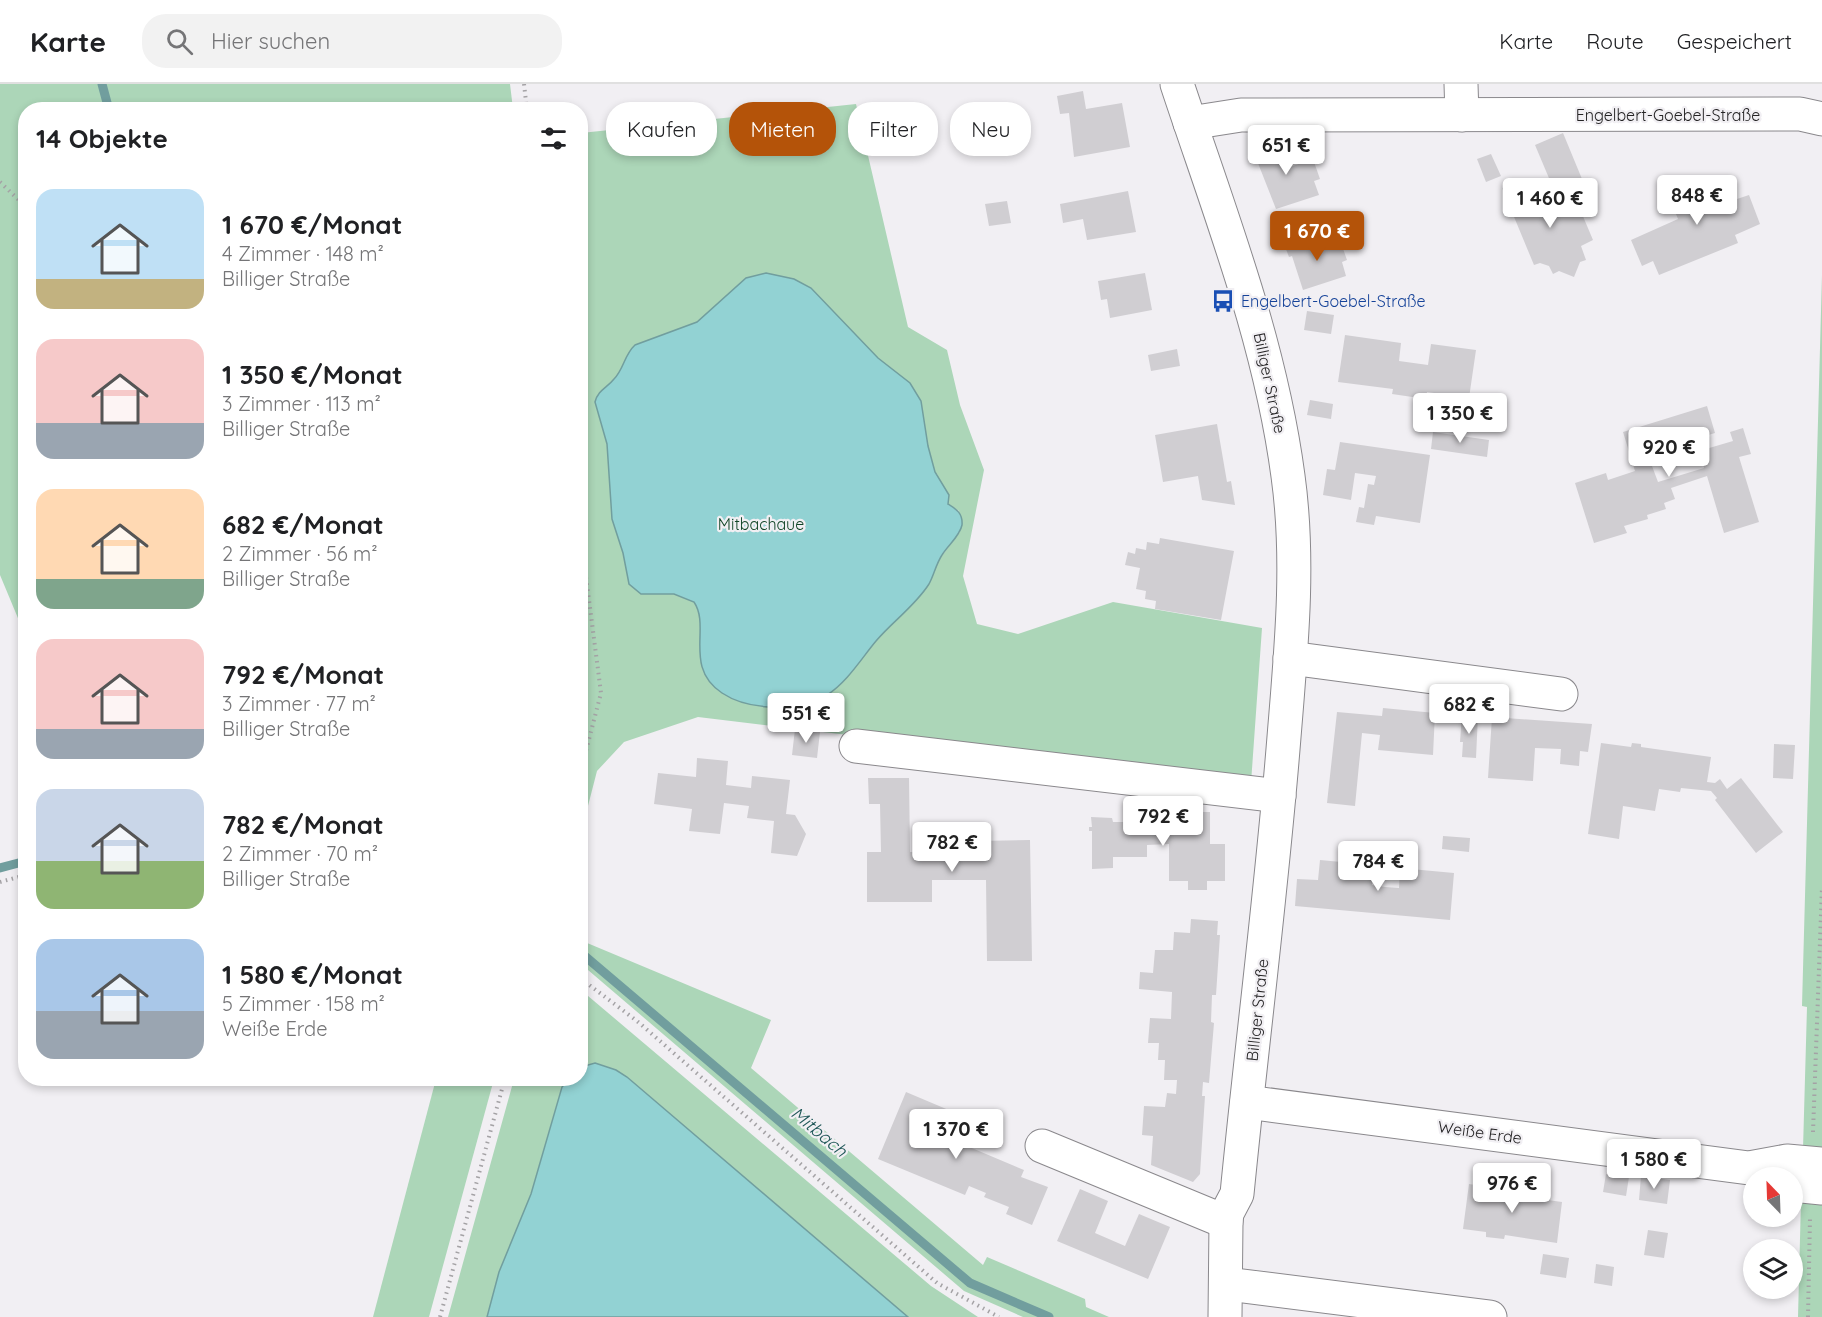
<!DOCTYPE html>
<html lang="de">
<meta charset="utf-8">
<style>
:root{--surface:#fff;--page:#f2f2f2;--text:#202124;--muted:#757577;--line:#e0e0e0;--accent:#b45309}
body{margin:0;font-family:Quicksand,sans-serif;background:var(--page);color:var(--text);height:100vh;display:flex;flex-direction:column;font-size:22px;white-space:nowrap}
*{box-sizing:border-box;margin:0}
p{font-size:20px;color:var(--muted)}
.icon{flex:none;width:33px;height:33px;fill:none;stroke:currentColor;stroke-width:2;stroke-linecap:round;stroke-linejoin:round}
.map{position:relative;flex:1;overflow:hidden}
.panel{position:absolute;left:18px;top:18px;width:570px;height:984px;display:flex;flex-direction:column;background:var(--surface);border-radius:24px;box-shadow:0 3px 9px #0003}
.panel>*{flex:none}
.hud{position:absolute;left:606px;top:18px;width:570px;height:54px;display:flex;gap:12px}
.needle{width:39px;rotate:337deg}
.buttons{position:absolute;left:1743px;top:1083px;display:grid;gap:12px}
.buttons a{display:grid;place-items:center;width:60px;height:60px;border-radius:50%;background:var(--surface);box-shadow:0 3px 9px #0003;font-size:30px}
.price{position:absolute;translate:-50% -51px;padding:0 14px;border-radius:6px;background:#fff;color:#222;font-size:20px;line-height:39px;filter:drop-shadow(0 2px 3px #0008)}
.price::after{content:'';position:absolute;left:50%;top:36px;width:18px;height:14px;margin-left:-9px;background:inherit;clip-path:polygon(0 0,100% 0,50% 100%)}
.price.selected{background:var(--accent);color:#fff}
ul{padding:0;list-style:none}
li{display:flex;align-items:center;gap:18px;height:150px;padding:0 18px}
li span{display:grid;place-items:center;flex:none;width:168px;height:120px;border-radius:18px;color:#555}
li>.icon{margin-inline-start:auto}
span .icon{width:72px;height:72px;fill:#fffc;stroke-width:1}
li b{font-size:26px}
h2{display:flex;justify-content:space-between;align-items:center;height:72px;padding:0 18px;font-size:26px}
.tag{padding:0 21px;border-radius:24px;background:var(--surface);box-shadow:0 3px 9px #0003;font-size:21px;line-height:54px}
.tag.selected{background:var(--accent);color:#fff}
header{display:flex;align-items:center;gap:36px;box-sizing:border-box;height:84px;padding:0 30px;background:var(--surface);border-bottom:2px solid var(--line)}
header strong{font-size:28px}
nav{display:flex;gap:33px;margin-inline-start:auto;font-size:21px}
.search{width:420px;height:54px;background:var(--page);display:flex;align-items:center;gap:15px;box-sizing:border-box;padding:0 21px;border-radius:24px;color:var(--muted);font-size:22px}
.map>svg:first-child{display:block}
.green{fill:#acd6b8;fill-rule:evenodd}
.water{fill:#92d2d3;stroke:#719e9e;stroke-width:1.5}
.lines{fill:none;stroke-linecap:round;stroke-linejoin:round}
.stream{stroke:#719e9e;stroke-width:9}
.building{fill:#d0ced2}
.minor-casing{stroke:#8a888c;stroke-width:35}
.tertiary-casing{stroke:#8a888c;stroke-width:35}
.path{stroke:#a4a2a5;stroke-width:4;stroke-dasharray:1.5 4.5;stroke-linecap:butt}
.minor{stroke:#fff;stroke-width:33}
.tertiary{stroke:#fff;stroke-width:33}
.labels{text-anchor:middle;stroke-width:4.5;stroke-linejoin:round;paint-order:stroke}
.street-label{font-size:16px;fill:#242324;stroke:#f1eff3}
.transit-label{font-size:16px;fill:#164399;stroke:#f1eff3;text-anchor:start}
.park-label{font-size:16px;fill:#114527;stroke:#f1eff3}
.water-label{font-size:18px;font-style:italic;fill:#215859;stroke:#f1eff3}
</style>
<header>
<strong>Karte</strong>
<div class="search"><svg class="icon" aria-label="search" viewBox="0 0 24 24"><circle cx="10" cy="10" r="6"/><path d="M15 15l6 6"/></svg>Hier suchen</div>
<nav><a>Karte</a><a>Route</a><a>Gespeichert</a></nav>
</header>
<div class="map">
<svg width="1822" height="1233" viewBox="0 0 1822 1233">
<rect width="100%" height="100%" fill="#f1eff3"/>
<g class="green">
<polygon points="0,0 510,0 513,25 26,26 25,551 0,491"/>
<path d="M856,20L908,243L947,266L960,321L984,386L963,492L977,540L1018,550L1113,518L1262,544L1251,699L698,633L624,658L597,687L581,749V49ZM937,390L948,420L959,427L960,448L941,473Z"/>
<polygon points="1822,191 1822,1066 1803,1065 1807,923 1802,922"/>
<polygon points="580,856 771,936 751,984 983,1181 987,1173 1085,1215 1086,1223 1109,1233 1023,1233 964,1207 581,880"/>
<path d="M581,906L931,1202L978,1233H908L627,993C615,985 595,977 581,983Z"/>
<polygon points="436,995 494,995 429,1233 373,1233"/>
<polygon points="514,995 569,995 562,1003 531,1110 499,1188 487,1233 448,1233"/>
<polygon points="1801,1116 1822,1117 1822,1233 1798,1233"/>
</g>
<g class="water">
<path d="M766,189L794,195L811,204L878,274L910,299L921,317L928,362L935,388L949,411L948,420C956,425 963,429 962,441C960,452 948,461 942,471C936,480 934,491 929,500C915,522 893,537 876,557C861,575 848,597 827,611C799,628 749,627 722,609C683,583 711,543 694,518L674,510H641L629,500L623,469L612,435L607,360L595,318C598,306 607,304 614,295C624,285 624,271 635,261L697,238L746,194Z"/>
<polygon points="595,979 616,986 627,993 908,1233 487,1233 499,1188 531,1110 562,1003 569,995 580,994 581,983"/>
</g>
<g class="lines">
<g class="stream">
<polyline points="102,0 109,26"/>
<polyline points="0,784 26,777"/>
<polyline points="580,868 970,1199 1049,1233"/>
</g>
</g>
<g class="building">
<polygon points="1083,7 1086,25 1122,19 1130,63 1074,73 1069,29 1060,30 1057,12"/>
<polygon points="1563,49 1582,95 1554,106 1535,61"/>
<polygon points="1278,56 1287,84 1313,75 1320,95 1314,97 1319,111 1276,125 1252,64"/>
<polygon points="1491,70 1501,92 1486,98 1477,75"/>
<polygon points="1527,94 1540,124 1574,111 1593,156 1581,162 1586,176 1580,178 1574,193 1559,187 1553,190 1549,182 1540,179 1534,181 1502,104"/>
<polygon points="1707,94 1711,105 1730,97 1737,115 1749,111 1760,140 1735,151 1738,159 1659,191 1653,177 1642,182 1631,156 1678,135 1668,110"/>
<polygon points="1128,107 1136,148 1087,156 1083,135 1063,139 1060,120"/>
<polygon points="1007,117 1011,139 989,142 985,120"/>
<polygon points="1310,152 1314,164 1340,156 1347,176 1342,178 1346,192 1303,206 1292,172 1289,173 1284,160"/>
<polygon points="1145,189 1152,226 1110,234 1107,215 1101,216 1098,197"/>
<polygon points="1307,227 1334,231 1331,250 1304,246"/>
<polygon points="1345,251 1401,259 1399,277 1428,281 1431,260 1476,266 1469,314 1427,308 1426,315 1392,310 1393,305 1338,298"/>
<polygon points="1177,265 1180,282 1151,287 1148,271"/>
<polygon points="1310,316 1333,320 1331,335 1307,331"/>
<polygon points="1707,322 1715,349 1657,366 1661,379 1652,382 1658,398 1704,384 1699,367 1733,357 1730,348 1743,344 1751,370 1739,373 1759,438 1724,449 1707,392 1671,404 1675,415 1664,419 1666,425 1647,431 1648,435 1624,442 1627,449 1594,459 1575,399 1606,389 1608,396 1635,387 1623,348"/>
<polygon points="1217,340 1227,398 1231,397 1235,421 1202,416 1198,392 1163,398 1155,351"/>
<polygon points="1433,348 1489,356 1487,373 1431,365"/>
<polygon points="1340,358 1430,371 1420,439 1376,432 1374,441 1356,438 1359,423 1364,424 1368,400 1374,401 1376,392 1355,389 1351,416 1323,411 1327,385 1335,386"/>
<polygon points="1160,454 1234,467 1221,536 1155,525 1156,517 1145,515 1146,507 1136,505 1140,484 1125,481 1128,468 1135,470 1136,464 1146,466 1147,458 1159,460"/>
<polygon points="1383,624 1435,629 1433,671 1378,666 1380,651 1362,649 1355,722 1327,719 1337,628 1382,632"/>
<polygon points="1462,630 1478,631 1476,674 1462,673 1463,658 1460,658"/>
<polygon points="1492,633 1592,640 1588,668 1580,667 1579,682 1560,680 1561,665 1535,664 1533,697 1488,694"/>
<polygon points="795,645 820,648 817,674 792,671"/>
<polygon points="1601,659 1631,663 1632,659 1641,660 1641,663 1711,673 1707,698 1715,699 1720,695 1727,705 1741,694 1783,748 1756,769 1715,716 1717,714 1711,707 1681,704 1680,708 1659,705 1655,727 1623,722 1619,755 1588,750"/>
<polygon points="1774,660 1795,661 1793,695 1773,694"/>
<polygon points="697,674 728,677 726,701 751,704 752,692 790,696 786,730 795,731 806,750 797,772 771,769 774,737 747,734 749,722 724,719 720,750 689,747 692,725 654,720 658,689 696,693"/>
<polygon points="868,694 909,694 910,768 978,767 978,757 1030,756 1032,877 987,877 986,796 932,796 932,818 867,818 867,768 881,768 880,720 869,720"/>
<polygon points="1183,728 1210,728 1210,760 1225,760 1225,797 1207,797 1207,806 1188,806 1188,797 1169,797 1169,760 1147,761 1147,773 1113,773 1113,784 1092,785 1092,747 1089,747 1089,743 1092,743 1091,733 1112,734 1113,738 1183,738"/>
<polygon points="1443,752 1470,754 1469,768 1442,765"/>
<polygon points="1320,776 1373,781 1372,801 1385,803 1399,804 1400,784 1454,789 1450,836 1295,822 1297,795 1318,796"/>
<polygon points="1191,835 1218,837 1217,851 1220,851 1216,911 1212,911 1211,938 1214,939 1209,999 1203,998 1202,1012 1205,1012 1200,1090 1193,1098 1151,1081 1153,1052 1142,1051 1144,1022 1165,1023 1167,1009 1176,1010 1177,996 1164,996 1165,976 1158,976 1159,959 1148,959 1150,934 1171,935 1172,908 1139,905 1140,888 1153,889 1155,866 1173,866 1174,848 1190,849"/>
<polygon points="906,1008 951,1027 941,1051 1024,1086 1021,1093 1048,1103 1032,1141 1006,1130 1009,1123 984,1113 986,1109 969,1102 965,1111 878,1075"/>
<polygon points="1606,1090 1629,1093 1626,1112 1603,1108"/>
<polygon points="1641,1092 1670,1096 1667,1120 1639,1116"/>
<polygon points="1469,1100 1534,1110 1533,1114 1562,1118 1557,1159 1505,1151 1504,1155 1486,1153 1486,1148 1463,1145"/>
<polygon points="1080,1105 1108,1117 1095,1149 1125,1162 1139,1130 1170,1143 1148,1195 1057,1157"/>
<polygon points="1648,1146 1668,1149 1664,1174 1644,1171"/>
<polygon points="1543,1170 1569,1174 1566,1194 1540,1190"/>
<polygon points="1596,1180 1614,1183 1612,1202 1594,1199"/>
</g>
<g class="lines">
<g class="minor-casing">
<g id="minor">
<polyline points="1461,0 1462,31"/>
<polyline points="1190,39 1241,31 1800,30 1822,35"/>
<polyline points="1290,574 1561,610"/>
<polyline points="856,662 1279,712"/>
<polyline points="1247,1018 1749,1084 1787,1077 1822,1080"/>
<polyline points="1042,1062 1226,1138"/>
<polyline points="1792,1101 1822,1104"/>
<polyline points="1227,1200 1490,1233"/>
</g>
</g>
<g class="tertiary-casing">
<path id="tertiary" d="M1177,0C1220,130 1270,256 1288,392C1300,478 1291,567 1284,653C1272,805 1252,957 1237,1110L1227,1129L1226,1138L1225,1233"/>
</g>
<g class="path">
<polyline points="524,0 527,26"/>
<polyline points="0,98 26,123"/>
<polyline points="580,446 601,609 580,690"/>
<polyline points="0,798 26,791"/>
<polyline points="580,894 637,937 937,1199 999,1233"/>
<polyline points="1813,1048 1822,803"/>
<polyline points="440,1233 505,994"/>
<polyline points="1808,1233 1810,1134"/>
</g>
<use href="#minor" class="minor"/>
<use href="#tertiary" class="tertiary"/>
</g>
<defs>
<g id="bus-bare" transform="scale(1.8)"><path d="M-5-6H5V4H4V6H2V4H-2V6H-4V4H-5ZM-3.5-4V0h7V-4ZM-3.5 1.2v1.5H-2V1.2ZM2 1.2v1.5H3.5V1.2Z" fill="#1a4fb4" stroke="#f1eff3" stroke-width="2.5" paint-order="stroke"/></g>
</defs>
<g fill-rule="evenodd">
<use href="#bus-bare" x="1223" y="217"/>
</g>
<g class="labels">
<g class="street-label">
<text x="1668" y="37">Engelbert-Goebel-Straße</text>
<text transform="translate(1270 299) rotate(78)" y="6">Billiger Straße</text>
<text transform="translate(1257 926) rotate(-84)" y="6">Billiger Straße</text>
<text transform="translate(1480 1048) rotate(8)" y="6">Weiße Erde</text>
</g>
<g class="transit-label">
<text x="1241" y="223">Engelbert-Goebel-Straße</text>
</g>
<g class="park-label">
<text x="761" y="446">Mitbachaue</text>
</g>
<g class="water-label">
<text transform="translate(819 1048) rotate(40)" y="6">Mitbach</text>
</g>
</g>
</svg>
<div class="buttons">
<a><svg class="needle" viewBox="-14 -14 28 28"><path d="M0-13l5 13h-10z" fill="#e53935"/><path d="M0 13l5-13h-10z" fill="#757577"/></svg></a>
<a><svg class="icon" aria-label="layers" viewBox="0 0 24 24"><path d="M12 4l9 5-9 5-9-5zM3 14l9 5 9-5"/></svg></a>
</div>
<b class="price" style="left:1286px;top:92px">651 €</b>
<b class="price" style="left:1697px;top:142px">848 €</b>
<b class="price" style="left:1550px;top:145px">1 460 €</b>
<b class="price selected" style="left:1317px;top:178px">1 670 €</b>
<b class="price" style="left:1460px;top:360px">1 350 €</b>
<b class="price" style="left:1669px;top:394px">920 €</b>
<b class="price" style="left:1469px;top:651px">682 €</b>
<b class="price" style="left:806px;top:660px">551 €</b>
<b class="price" style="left:1163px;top:763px">792 €</b>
<b class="price" style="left:952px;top:789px">782 €</b>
<b class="price" style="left:1378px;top:808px">784 €</b>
<b class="price" style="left:956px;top:1076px">1 370 €</b>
<b class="price" style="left:1654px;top:1106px">1 580 €</b>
<b class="price" style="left:1512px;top:1130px">976 €</b>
<div class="hud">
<a class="tag">Kaufen</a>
<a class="tag selected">Mieten</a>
<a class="tag">Filter</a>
<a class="tag">Neu</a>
</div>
<section class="panel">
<h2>14 Objekte<svg class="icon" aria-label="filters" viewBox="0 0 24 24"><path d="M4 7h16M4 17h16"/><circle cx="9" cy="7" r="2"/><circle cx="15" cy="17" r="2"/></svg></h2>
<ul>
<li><span style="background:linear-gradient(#bfe0f5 75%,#c2b280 0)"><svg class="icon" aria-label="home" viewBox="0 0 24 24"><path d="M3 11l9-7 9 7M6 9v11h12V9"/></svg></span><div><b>1 670 €/Monat</b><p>4 Zimmer · 148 m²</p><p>Billiger Straße</p></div></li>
<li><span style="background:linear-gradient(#f6c9c9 70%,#9aa5b1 0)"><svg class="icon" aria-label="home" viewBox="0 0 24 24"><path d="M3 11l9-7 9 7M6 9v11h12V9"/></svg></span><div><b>1 350 €/Monat</b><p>3 Zimmer · 113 m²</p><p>Billiger Straße</p></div></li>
<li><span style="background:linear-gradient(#ffd9b3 75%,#7fa58c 0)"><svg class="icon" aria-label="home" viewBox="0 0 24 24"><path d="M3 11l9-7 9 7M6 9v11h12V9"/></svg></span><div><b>682 €/Monat</b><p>2 Zimmer · 56 m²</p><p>Billiger Straße</p></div></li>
<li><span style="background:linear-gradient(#f6c9c9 75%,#9aa5b1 0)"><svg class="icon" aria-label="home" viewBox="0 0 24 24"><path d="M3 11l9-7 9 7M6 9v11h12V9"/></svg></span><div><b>792 €/Monat</b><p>3 Zimmer · 77 m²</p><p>Billiger Straße</p></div></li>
<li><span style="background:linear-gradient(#c9d6e8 60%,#8fb573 0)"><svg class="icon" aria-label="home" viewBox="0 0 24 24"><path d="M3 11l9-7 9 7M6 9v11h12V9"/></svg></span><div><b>782 €/Monat</b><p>2 Zimmer · 70 m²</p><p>Billiger Straße</p></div></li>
<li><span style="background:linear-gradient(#a9c7e8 60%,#9aa5b1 0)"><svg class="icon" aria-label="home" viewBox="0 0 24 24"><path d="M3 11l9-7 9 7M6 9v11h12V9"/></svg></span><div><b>1 580 €/Monat</b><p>5 Zimmer · 158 m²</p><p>Weiße Erde</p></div></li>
</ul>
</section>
</div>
